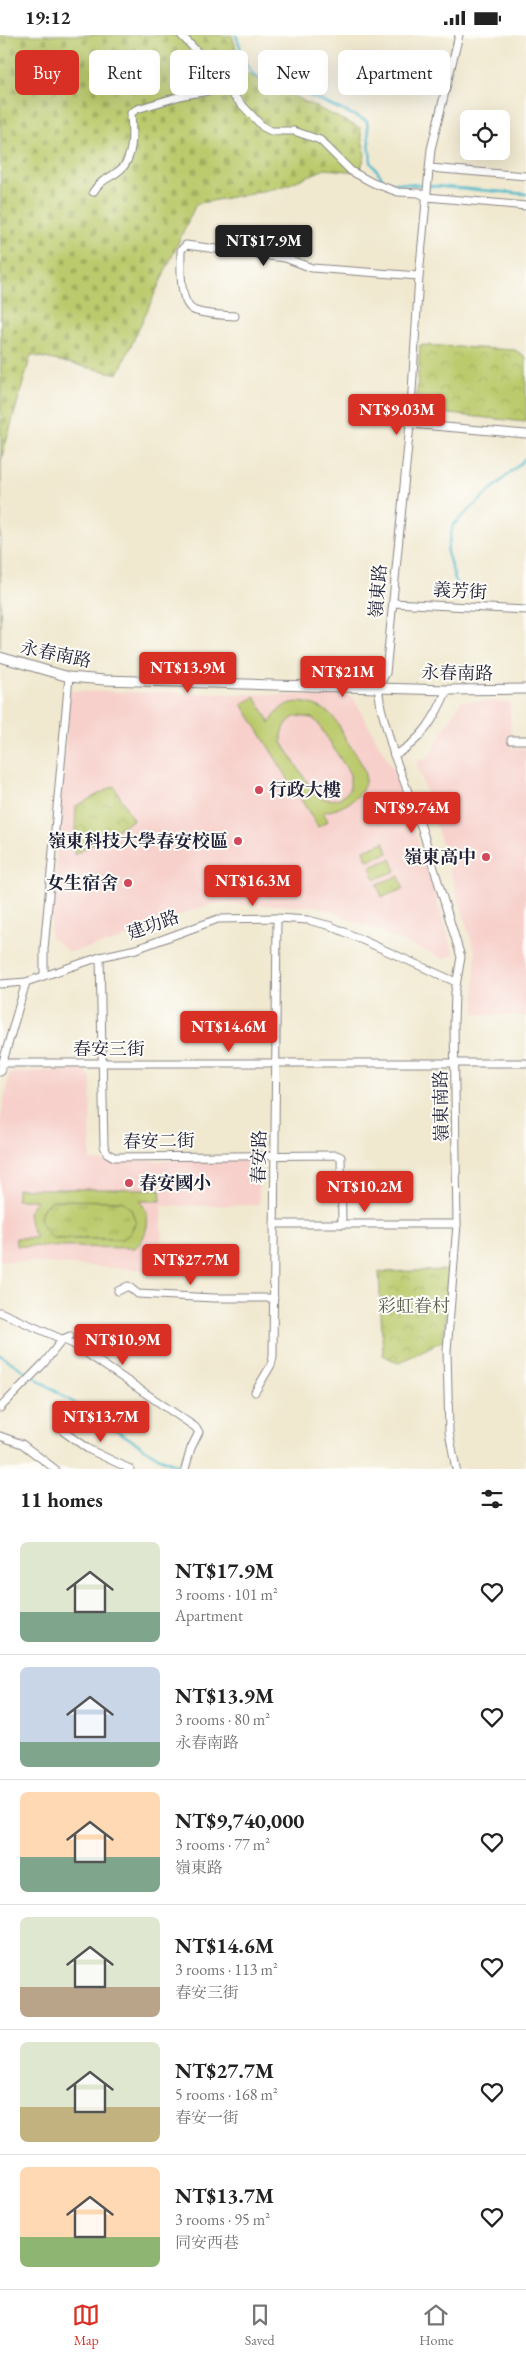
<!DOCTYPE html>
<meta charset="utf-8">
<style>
:root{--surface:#fff;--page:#f2f2f2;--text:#222;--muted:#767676;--line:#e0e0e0;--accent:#d93025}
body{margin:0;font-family:"EB Garamond","Noto Serif TC",serif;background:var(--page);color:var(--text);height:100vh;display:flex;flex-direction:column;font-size:19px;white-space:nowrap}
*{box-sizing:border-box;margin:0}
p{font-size:16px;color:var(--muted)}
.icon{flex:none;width:28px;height:28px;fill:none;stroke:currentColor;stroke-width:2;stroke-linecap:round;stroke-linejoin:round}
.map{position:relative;height:1434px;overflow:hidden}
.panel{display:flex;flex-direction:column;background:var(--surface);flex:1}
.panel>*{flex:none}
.guide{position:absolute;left:15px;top:15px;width:496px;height:45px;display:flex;gap:10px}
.tools{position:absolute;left:460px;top:75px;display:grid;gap:10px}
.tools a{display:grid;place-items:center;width:50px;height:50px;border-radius:8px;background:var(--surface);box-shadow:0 5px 20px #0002;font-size:25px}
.price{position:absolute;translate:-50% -42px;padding:0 11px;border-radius:5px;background:var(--accent);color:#fff;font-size:16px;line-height:32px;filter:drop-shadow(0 1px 2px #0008)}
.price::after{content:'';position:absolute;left:50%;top:30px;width:15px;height:11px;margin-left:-8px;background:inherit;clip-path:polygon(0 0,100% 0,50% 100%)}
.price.selected{background:#222;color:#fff}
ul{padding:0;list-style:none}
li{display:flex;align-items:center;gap:15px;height:125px;padding:0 20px}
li+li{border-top:1px solid var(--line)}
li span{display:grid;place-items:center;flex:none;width:140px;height:100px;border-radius:8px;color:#555}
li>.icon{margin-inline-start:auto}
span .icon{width:60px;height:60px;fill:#fffc;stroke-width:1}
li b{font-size:21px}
h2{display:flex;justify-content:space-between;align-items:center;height:60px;padding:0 20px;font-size:21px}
.tag{padding:0 18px;border-radius:8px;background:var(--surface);box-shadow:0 5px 20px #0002;font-size:18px;line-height:45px}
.tag.selected{background:var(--accent);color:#fff}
.status{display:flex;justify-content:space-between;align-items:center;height:35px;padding:0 25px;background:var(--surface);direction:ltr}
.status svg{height:14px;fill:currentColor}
.tab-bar{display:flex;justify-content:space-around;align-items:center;height:70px;border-top:1px solid var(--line);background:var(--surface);font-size:14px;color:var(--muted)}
.tab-bar a{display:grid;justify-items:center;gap:2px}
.tab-bar .selected{color:var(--accent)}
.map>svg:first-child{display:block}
.built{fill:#f7d0cb}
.grass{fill:url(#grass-tufts);stroke:#6e7654}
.cemetery{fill:url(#cemetery-stones);stroke:#6e7654}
.park{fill:url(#park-crowns);stroke:#6e7654}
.garden{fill:#bbca6c;stroke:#6e7654;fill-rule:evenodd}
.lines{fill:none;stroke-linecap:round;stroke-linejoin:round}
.stream{stroke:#50bacc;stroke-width:2.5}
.minor-casing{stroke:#898585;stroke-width:9}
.tertiary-casing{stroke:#898585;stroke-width:11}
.minor{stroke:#fff;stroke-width:7}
.tertiary{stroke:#fff;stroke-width:9}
.poi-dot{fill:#d1495b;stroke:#fdfcf7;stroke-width:2}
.labels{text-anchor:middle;stroke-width:4;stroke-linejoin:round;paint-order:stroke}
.street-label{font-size:18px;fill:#22223b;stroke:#fdfcf7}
.poi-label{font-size:18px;font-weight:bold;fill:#22223b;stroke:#fdfcf7;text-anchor:end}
.park-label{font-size:18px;fill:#585d4c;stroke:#fdfcf7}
</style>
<div class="status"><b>19:12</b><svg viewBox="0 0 49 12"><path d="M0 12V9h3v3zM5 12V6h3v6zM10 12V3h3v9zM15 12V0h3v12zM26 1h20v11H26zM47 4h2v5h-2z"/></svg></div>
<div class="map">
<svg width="526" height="1434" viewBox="0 0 526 1434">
<defs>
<pattern id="grass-tufts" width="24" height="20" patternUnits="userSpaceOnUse" patternTransform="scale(1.25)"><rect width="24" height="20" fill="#bbca6c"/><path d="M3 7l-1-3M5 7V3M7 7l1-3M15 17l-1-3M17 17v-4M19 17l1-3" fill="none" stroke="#a0ad5e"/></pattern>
<pattern id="cemetery-stones" width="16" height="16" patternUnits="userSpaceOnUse" patternTransform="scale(1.25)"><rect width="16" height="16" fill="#bbca6c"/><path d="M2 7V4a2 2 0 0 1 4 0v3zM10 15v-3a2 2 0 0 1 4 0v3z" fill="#a0ad5e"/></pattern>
<pattern id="park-crowns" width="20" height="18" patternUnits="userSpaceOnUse" patternTransform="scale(1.25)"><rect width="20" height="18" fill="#bbca6c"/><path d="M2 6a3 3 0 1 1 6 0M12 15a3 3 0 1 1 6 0" fill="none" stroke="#a0ad5e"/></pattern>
</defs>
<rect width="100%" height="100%" fill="#fdfcf7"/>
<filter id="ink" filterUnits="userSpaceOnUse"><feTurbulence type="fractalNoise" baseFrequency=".02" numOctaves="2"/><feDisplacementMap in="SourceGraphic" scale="10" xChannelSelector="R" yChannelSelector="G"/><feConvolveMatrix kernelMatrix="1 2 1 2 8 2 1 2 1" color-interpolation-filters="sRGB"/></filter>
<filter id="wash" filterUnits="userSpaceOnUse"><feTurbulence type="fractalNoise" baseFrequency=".0096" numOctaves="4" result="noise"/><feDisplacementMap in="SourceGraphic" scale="20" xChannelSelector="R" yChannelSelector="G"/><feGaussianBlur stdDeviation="1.12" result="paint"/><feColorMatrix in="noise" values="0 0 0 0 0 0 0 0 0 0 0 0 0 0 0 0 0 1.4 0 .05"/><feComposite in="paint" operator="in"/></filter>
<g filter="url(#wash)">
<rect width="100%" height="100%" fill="#f0e8cf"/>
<g class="built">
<polygon points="70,656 352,661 392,733 412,788 454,919 444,924 326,874 313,871 216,869 201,872 116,906 70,917 50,902"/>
<polygon points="461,666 510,667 511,713 526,713 526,981 475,979 475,917 416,726 428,723"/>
<polygon points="84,1035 91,1044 90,1126 259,1125 259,1170 162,1171 161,1236 0,1225 0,1085 9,1040 14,1037"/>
</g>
<g class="grass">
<polygon points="0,425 1,425 0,613"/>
<path d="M53,1165L122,1166L131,1174L136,1187L130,1198L122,1204H54C38,1194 34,1175 53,1165Z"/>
</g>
<polygon class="cemetery" points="0,0 232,0 243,37 360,93 365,120 360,137 325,134 282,152 196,169 118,339 31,320 1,425"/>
<g class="park">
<polygon points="420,310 515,315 526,322 526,387 421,376 416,372"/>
<polygon points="114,751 133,785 74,820 76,771"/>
<polygon points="449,1235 444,1305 398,1328 383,1320 379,1237"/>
</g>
<g class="garden">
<path d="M255,662L270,688C274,681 279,673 288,669C303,664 324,671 334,683C339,690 343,699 347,706C353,715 360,724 363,733C374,758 343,775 323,777L328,786L318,792L242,669ZM297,681L312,683L317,687L350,739V753C342,767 328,767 315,760L282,707C281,696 286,685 297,681Z"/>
<polygon points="384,807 388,818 367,825 364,815"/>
<polygon points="391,824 396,836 375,844 370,832"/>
<polygon points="399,841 403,854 382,862 377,849"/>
<path d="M17,1154H160L161,1166H139C153,1178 148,1202 135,1213L16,1211V1203H36L30,1190L28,1178L36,1165H17ZM53,1165L122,1166L131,1174L136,1187L130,1198L122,1204H54C38,1194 34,1175 53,1165Z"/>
</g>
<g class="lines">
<g class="stream">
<polyline points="236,0 246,29 254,41 283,49 367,86 371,127 385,147 526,159"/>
<polyline points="456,548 447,517 453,490 526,423"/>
<polyline points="0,1320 158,1422 184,1433"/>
</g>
</g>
</g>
<g filter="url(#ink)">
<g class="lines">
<g class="minor-casing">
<g id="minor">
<polyline points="224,51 263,92 271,96 294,96 320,105 351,136 373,148 398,157 419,158 427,162 526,171"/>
<polyline points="430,133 526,141"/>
<path d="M93,157C102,143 108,145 120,135C135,123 132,95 131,78L137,74L184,60L221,54L224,51L214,34L181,0"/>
<path d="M235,281C222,280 208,280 196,276C178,271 181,230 181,215L186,210L285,223L312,233L419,241"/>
<polyline points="410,389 526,399"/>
<polyline points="393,568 526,575"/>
<polyline points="511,705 526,705"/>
<path d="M394,720C422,706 435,683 447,655"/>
<polyline points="100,922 104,1111 107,1118 114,1122 337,1120 341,1122 342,1189"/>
<polyline points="44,940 44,914 69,642"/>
<polyline points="0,949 26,947 100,922 136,914 218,884 277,883 308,885 331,891 456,947"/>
<polyline points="2,1028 526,1028"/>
<polyline points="0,1037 26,947"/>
<polyline points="274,1189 457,1189"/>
<polyline points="118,1256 128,1251 138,1259 214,1263 274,1263"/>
<polyline points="0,1277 73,1309 195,1392 199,1397 191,1413 185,1434"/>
<polyline points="255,1357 271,1330 273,1322 277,883"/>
<polyline points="0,1373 44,1328 63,1304 70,1301"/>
<polyline points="64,1397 88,1414 130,1434"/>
<polyline points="0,1401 22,1409 55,1434"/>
<polyline points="456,1434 449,1397 447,1316 457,1189 454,989 455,957 461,922 422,794 394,720 381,673 378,652 386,638 410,389 419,241 431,114 459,0"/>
</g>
</g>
<g class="tertiary-casing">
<polyline id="tertiary" points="0,622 69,642 104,645 447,655 526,654"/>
</g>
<use href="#minor" class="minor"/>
<use href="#tertiary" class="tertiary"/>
</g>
</g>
<g class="poi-dot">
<circle cx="259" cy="755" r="5"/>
<circle cx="238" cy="806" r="5"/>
<circle cx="486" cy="822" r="5"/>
<circle cx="128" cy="848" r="5"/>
<circle cx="129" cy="1148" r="5"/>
</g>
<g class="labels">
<g class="street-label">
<text transform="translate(378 556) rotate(-85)" y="6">嶺東路</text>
<text transform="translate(460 556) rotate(3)" y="6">義芳街</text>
<text transform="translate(56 619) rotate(12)" y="6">永春南路</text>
<text transform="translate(457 638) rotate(1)" y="6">永春南路</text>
<text transform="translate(153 890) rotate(-20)" y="6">建功路</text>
<text x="109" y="1020">春安三街</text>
<text transform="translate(441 1071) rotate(-91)" y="6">嶺東南路</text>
<text transform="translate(159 1106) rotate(-1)" y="6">春安二街</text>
<text transform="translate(259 1122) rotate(-89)" y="6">春安路</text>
</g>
<g class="poi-label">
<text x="269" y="761" text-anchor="start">行政大樓</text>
<text x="228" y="812">嶺東科技大學春安校區</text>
<text x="476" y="828">嶺東高中</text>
<text x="118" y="854">女生宿舍</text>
<text x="139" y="1154" text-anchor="start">春安國小</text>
</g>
<g class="park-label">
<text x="414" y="1277">彩虹眷村</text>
</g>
</g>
</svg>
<div class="tools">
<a><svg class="icon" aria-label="locate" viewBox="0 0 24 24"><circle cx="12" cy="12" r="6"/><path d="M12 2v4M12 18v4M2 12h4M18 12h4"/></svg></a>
</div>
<b class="price selected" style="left:264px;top:232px">NT$17.9M</b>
<b class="price" style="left:397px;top:401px">NT$9.03M</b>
<b class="price" style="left:188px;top:659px">NT$13.9M</b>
<b class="price" style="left:343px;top:663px">NT$21M</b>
<b class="price" style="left:412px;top:799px">NT$9.74M</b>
<b class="price" style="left:253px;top:872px">NT$16.3M</b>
<b class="price" style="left:229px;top:1018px">NT$14.6M</b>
<b class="price" style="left:365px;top:1178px">NT$10.2M</b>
<b class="price" style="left:191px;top:1251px">NT$27.7M</b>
<b class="price" style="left:123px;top:1331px">NT$10.9M</b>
<b class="price" style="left:101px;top:1408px">NT$13.7M</b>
<div class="guide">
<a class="tag selected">Buy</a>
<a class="tag">Rent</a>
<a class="tag">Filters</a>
<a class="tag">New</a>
<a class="tag">Apartment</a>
</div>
</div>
<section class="panel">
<h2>11 homes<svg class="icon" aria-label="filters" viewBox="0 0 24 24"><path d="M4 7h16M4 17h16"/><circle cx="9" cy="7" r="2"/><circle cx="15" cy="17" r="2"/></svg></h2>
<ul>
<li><span style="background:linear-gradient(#dfe7d0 70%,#7fa58c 0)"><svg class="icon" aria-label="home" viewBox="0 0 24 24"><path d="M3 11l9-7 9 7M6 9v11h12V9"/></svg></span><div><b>NT$17.9M</b><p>3 rooms · 101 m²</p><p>Apartment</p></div><svg class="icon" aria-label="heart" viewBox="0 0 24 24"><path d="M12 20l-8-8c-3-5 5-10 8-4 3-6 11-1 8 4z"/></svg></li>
<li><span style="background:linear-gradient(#c9d6e8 75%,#7fa58c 0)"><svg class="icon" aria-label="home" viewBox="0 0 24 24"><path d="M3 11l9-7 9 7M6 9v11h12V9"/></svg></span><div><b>NT$13.9M</b><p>3 rooms · 80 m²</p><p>永春南路</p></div><svg class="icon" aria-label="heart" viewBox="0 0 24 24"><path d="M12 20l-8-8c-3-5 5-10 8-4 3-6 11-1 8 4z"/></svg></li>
<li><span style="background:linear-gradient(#ffd9b3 65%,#7fa58c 0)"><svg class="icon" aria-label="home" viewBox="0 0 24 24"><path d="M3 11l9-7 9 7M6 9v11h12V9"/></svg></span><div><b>NT$9,740,000</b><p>3 rooms · 77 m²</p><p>嶺東路</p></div><svg class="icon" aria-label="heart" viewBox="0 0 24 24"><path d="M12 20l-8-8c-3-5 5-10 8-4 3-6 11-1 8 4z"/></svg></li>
<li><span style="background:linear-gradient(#dfe7d0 70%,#b9a48a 0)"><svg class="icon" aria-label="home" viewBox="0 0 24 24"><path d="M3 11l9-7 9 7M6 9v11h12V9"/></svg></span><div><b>NT$14.6M</b><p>3 rooms · 113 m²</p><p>春安三街</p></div><svg class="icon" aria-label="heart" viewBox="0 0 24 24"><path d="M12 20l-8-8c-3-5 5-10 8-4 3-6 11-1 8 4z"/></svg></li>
<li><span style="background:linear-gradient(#dfe7d0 65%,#c2b280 0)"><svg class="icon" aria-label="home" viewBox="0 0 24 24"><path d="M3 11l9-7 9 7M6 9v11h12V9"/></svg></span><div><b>NT$27.7M</b><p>5 rooms · 168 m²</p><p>春安一街</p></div><svg class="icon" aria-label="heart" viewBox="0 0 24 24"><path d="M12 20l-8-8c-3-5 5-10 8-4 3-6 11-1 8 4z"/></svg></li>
<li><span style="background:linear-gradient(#ffd9b3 70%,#8fb573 0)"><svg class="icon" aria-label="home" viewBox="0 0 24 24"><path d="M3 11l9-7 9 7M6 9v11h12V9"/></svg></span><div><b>NT$13.7M</b><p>3 rooms · 95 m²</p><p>同安西巷</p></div><svg class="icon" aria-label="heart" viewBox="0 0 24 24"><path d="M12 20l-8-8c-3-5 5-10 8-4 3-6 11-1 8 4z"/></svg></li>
</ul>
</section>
<nav class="tab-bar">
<a class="selected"><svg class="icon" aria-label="map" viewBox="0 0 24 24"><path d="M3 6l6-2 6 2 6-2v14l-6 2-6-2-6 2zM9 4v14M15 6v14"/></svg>Map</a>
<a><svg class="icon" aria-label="saved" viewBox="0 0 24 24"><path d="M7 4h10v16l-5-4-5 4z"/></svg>Saved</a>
<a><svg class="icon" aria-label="home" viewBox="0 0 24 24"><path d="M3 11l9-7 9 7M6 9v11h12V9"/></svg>Home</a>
</nav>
